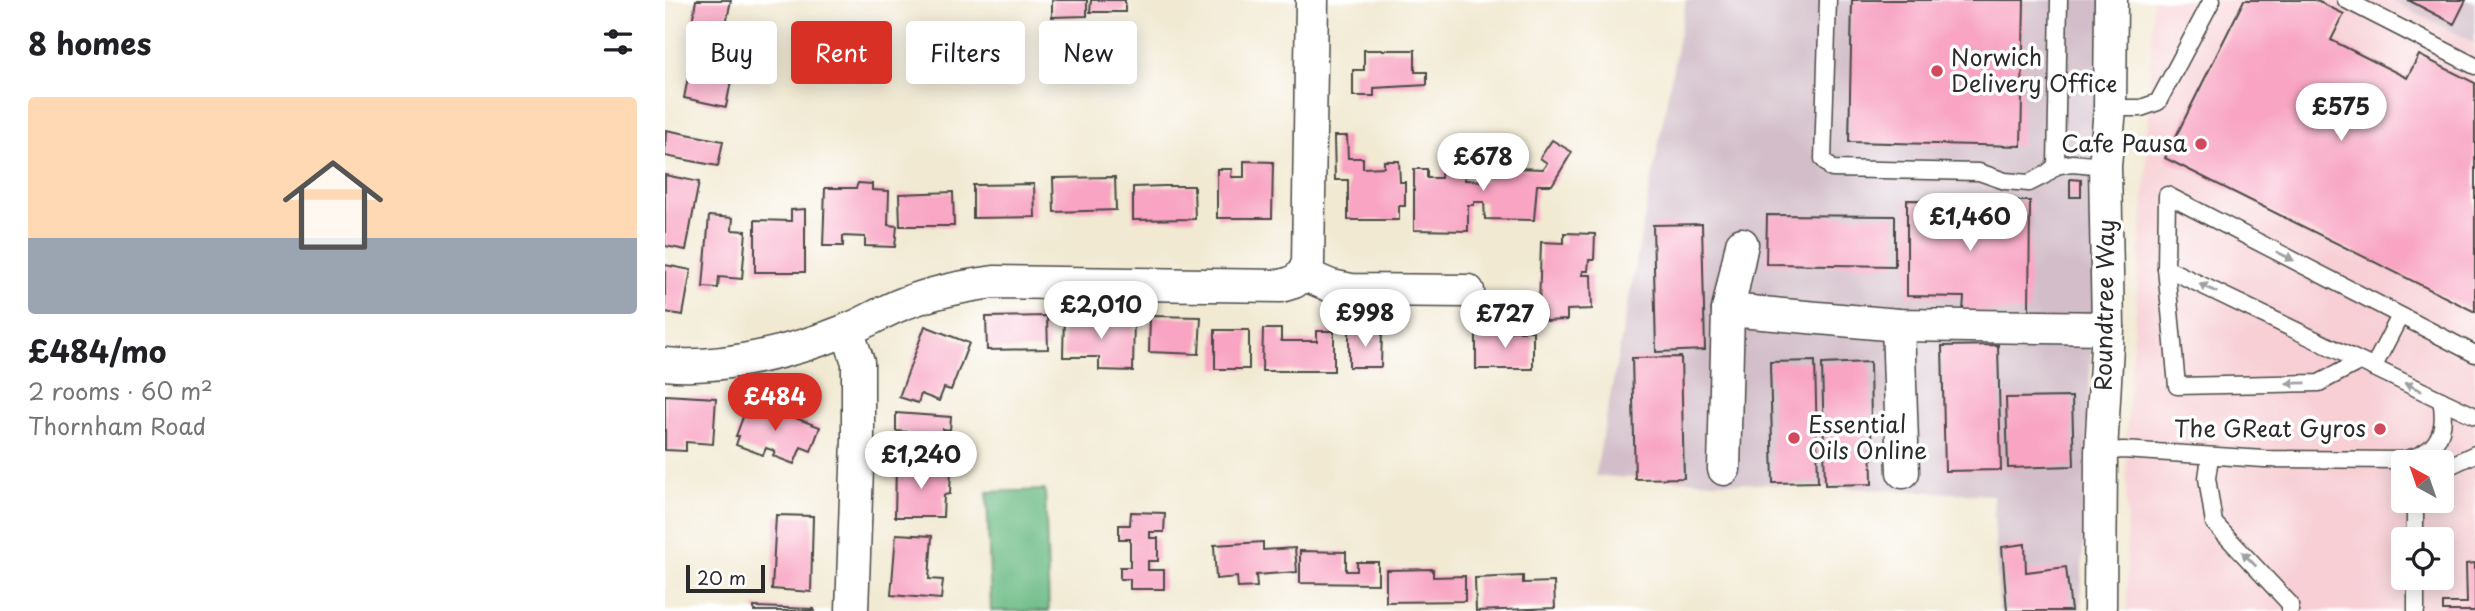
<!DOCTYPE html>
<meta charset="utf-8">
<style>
:root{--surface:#fff;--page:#f6f6f6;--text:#202124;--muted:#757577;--accent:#d93025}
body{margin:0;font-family:"Playpen Sans",sans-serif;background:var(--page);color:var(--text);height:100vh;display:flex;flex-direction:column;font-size:26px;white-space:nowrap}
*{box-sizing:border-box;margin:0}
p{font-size:23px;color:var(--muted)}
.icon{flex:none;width:38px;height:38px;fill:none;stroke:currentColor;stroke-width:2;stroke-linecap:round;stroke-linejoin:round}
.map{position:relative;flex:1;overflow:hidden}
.side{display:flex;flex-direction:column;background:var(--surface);width:665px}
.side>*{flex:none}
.guide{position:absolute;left:21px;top:21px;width:665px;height:63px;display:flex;gap:14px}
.needle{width:46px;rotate:320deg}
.fabs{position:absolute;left:1726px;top:450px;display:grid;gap:14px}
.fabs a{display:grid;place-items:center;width:63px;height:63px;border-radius:7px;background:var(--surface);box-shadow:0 4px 18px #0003;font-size:35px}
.scale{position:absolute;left:21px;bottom:18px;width:79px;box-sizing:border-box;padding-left:7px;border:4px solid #2b2b2b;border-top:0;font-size:19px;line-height:24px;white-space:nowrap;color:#2b2b2b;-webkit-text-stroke:5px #fff;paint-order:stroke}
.price{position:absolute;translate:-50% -60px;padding:0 16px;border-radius:24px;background:#fff;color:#222;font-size:23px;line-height:46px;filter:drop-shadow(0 2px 4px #0008)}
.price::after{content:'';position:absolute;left:50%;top:42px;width:21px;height:16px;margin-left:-10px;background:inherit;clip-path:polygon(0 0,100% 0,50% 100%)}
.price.selected{background:var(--accent);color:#fff}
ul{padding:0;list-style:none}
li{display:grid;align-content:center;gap:14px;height:371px;padding:0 28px}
li span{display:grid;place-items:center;height:217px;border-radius:7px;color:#555}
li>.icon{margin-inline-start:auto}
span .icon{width:126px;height:126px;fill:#fffc;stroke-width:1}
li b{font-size:30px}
h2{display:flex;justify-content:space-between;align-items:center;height:84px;padding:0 28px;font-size:30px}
.tag{padding:0 24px;border-radius:7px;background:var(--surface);box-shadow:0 4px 18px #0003;font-size:24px;line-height:63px}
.tag.selected{background:var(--accent);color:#fff}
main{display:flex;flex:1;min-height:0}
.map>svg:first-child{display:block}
.built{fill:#f7cfd4;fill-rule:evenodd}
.industrial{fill:#d2bdc8}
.forest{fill:#6ebc86;stroke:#4c7458;stroke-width:2}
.building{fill:#f8a4c2}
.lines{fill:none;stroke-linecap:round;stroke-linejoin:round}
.lane-casing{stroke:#494844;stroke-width:19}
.street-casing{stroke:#494844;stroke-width:35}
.lane{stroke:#fff;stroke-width:16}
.street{stroke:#fff;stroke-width:32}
.oneway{fill:#a0a0a0}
.poi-dot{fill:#d1495b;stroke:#fff;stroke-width:2.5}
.labels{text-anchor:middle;stroke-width:7;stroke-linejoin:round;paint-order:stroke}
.poi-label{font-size:23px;fill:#2b2b2b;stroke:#fff;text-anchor:start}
.street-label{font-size:23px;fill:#2b2b2b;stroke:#fff}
</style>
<main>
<section class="side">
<h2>8 homes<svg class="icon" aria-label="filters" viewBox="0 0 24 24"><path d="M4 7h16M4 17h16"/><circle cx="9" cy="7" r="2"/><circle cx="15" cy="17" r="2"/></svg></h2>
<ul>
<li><span style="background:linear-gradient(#ffd9b3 65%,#9aa5b1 0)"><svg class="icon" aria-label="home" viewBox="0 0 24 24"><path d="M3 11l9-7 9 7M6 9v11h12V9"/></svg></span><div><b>£484/mo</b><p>2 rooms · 60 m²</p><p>Thornham Road</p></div></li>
</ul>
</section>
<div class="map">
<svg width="1810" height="611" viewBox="0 0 1810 611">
<rect width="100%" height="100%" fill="#fff"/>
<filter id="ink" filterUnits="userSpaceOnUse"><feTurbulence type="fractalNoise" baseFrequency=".0143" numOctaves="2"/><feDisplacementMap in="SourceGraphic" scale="14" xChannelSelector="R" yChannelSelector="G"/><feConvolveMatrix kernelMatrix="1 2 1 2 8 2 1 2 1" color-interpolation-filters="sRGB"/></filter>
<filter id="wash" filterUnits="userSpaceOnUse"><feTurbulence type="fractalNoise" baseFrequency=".00686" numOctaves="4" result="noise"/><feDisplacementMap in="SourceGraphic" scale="28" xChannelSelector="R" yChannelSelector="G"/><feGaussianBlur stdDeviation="1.57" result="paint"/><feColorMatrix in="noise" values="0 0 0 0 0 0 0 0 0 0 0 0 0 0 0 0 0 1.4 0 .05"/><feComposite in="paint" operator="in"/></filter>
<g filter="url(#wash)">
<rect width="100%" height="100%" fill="#f1e9d2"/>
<path class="built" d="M1488,0H1725L1810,43V611H1462L1461,435L1481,171ZM1738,462H1776V500H1738ZM1738,539H1776V578H1738Z"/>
<g class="industrial">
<polygon points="1021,0 1437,0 1440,64 1420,482 1416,611 1334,611 1328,495 930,476"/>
<polygon points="1725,0 1810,0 1810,43"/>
</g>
<polygon class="forest" points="380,490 384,611 326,611 322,492"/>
<g id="blocks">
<g class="building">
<polygon points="31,0 66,0 59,34 26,28"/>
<polygon points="387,0 422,0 422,16 387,17"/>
<polygon points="426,0 460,0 460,12 425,12"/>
<polygon points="1187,0 1359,0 1356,146 1184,142"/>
<polygon points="1579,0 1650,0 1679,14 1666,40 1742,78 1754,55 1810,83 1810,312 1500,158"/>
<polygon points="1743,0 1801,0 1789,24"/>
<polygon points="699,50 750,50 750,72 762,72 762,85 709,88 709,96 688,96 688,70 699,70"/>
<polygon points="28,52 70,60 61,107 19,98"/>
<polygon points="1,130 58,141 53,166 0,156"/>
<polygon points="669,136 682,136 683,158 698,158 698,168 719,167 719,161 734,161 735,182 740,182 740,206 734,206 734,220 683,220 683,180 670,180"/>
<polygon points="887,140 907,152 887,185 872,185 869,220 820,219 819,202 809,202 809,205 803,205 803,231 749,230 749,169 762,169 762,178 776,178 777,166 800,166 800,180 820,181 821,167 878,169 882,163 875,158"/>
<polygon points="579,161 608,162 607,218 552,218 552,169 567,169 566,177 579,177"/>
<polygon points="0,175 34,182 21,250 0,246"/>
<polygon points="450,177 451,210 389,212 388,178"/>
<polygon points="1405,179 1416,180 1416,197 1405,197"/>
<polygon points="193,183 207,184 207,190 224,191 223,225 232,226 230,247 200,246 200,237 178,236 178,246 158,246 160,188 191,188"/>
<polygon points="369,184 370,217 308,218 308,185"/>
<polygon points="500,186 529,186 530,219 468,220 468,187"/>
<polygon points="288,192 289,226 235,226 234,194"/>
<polygon points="1242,200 1365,201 1364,312 1298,311 1299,297 1242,296"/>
<polygon points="140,209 140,272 90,272 90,220 126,221 126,210"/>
<polygon points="1102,215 1230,216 1230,266 1101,264"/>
<polygon points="44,216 68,218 67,230 81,231 77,279 54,277 53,288 38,287"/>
<polygon points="1037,224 1040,350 991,352 988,225"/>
<polygon points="899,233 930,234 929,260 924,260 923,271 918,271 917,275 926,275 927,309 902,310 902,320 880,321 880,308 874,309 876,242 899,243"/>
<polygon points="0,265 26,270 18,315 0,312"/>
<polygon points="399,314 423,314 423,323 444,323 444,316 469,316 468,371 434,370 434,357 398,357"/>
<polygon points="382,316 383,349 322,350 321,317"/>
<polygon points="485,316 536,317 534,354 484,352"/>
<polygon points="260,326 304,343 286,390 279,388 274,401 256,394 253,403 234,397"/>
<polygon points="598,329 616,329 616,341 652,341 652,331 669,331 669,371 597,371"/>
<rect x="550" y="330" width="34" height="39"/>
<polygon points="684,331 717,331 716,367 684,367"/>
<rect x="811" y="331" width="57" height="38"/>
<polygon points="1333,345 1336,470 1280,471 1277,346"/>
<polygon points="1016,357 1019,478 970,479 967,358"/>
<polygon points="1150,361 1153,482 1108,483 1105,362"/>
<polygon points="1205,362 1207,484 1160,485 1157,364"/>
<polygon points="0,395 51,398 48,444 21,442 21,451 0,450"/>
<polygon points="1407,397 1409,466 1343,468 1341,398"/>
<polygon points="84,401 155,427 146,451 136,447 129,464 108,456 110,451 101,448 98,455 71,445 74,436 71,436"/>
<polygon points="231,413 286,417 285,430 278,429 276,460 249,458 250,447 243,447 243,432 231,431"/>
<polygon points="231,466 286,467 285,494 279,495 278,517 230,517"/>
<polygon points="466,512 500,513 499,532 485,532 485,538 493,538 493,561 483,561 483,570 499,570 499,589 465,589 465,579 455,579 455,567 465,567 465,539 454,539 454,525 465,525"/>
<polygon points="111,515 148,516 146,592 107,589"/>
<polygon points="231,534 267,536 264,579 278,580 276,599 226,595"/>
<polygon points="598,542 598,550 630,548 632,572 591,575 592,587 573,588 572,577 551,579 549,545"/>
<polygon points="1360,544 1361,572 1401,567 1406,611 1342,611 1337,547"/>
<polygon points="635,551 681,552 681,571 692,571 692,562 713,562 713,584 635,583"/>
<polygon points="1810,563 1810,611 1778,611 1778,603 1802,603 1801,564"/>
<polygon points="768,569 768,577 800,576 800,601 721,602 721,570"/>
<polygon points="858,576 858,583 889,582 890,608 811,611 810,578"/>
<polygon points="89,607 149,609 149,611 89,611"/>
</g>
</g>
</g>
<g filter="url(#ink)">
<use href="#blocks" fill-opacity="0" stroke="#494844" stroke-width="2"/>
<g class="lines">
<g class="lane-casing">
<g id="lane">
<polyline points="1163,0 1158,159 1167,169 1314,172 1340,181 1364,183 1380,175 1391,166 1407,163 1440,166"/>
<polyline points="1681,0 1810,66"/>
<polyline points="1445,108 1476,108 1493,102 1547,0"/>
<polyline points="1391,166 1394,0"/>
<polyline points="1501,268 1512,386 1654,383 1694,362"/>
<polyline points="1708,368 1735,316"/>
<polyline points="1776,400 1810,416"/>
<path d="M1436,452L1458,450L1599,459L1735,460C1770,455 1783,435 1776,400L1501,268L1502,195L1810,354"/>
<polyline points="1545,457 1542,478 1549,523 1625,604 1625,611"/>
<polyline points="1776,470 1810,454"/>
<polyline points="1750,500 1750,539"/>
<polyline points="1751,578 1751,611"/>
</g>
</g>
<g class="street-casing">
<g id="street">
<polyline points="638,274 643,263 647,0"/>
<polyline points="1063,310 1233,325 1443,328"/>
<polyline points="1233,325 1238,472"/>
<polyline points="182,330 193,362 193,440 187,611"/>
<path d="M0,364C57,370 130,351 182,330C202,322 220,310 240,303C269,292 299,286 329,282L616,286L629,282L638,274L666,286L686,290L803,291"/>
<polyline points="1059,469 1063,310 1077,244"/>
<polyline points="1435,611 1436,452 1443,328 1440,166 1445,108 1446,0"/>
</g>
</g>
<use href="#lane" class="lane"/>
<use href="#street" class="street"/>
</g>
<defs><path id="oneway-solid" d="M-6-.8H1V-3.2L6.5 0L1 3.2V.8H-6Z" transform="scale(1.75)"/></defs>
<g class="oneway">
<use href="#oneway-solid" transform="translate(1620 256) rotate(27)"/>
<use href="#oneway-solid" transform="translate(1543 288) rotate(-154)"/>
<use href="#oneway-solid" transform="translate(1631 383) rotate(179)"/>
<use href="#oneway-solid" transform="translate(1748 387) rotate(-155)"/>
<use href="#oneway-solid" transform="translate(1584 559) rotate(-134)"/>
</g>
</g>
<g class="poi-dot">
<circle cx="1272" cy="71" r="7"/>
<circle cx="1536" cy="144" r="7"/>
<circle cx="1715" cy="429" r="7"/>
<circle cx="1129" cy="438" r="7"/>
</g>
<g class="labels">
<g class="poi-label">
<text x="1286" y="66">Norwich<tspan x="1286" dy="26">Delivery Office</tspan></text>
<text x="1522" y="152" text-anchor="end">Cafe Pausa</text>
<text x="1143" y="433">Essential<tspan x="1143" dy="26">Oils Online</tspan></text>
<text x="1701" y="437" text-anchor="end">The GReat Gyros</text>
</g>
<g class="street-label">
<text transform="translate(1440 305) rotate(-89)" y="8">Roundtree Way</text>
</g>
</g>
</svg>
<div class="fabs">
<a><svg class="needle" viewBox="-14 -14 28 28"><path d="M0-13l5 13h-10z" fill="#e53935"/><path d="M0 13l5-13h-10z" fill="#757577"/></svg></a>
<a><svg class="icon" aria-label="locate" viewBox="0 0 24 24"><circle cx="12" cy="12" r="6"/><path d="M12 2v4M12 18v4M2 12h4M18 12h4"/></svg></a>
</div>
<div class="scale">20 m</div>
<b class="price" style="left:1676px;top:143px">£575</b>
<b class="price" style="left:818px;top:193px">£678</b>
<b class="price" style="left:1305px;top:253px">£1,460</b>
<b class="price" style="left:436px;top:341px">£2,010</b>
<b class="price" style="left:700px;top:349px">£998</b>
<b class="price" style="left:840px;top:350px">£727</b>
<b class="price selected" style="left:110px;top:433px">£484</b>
<b class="price" style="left:256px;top:491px">£1,240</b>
<div class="guide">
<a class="tag">Buy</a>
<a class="tag selected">Rent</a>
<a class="tag">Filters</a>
<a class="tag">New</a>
</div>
</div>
</main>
